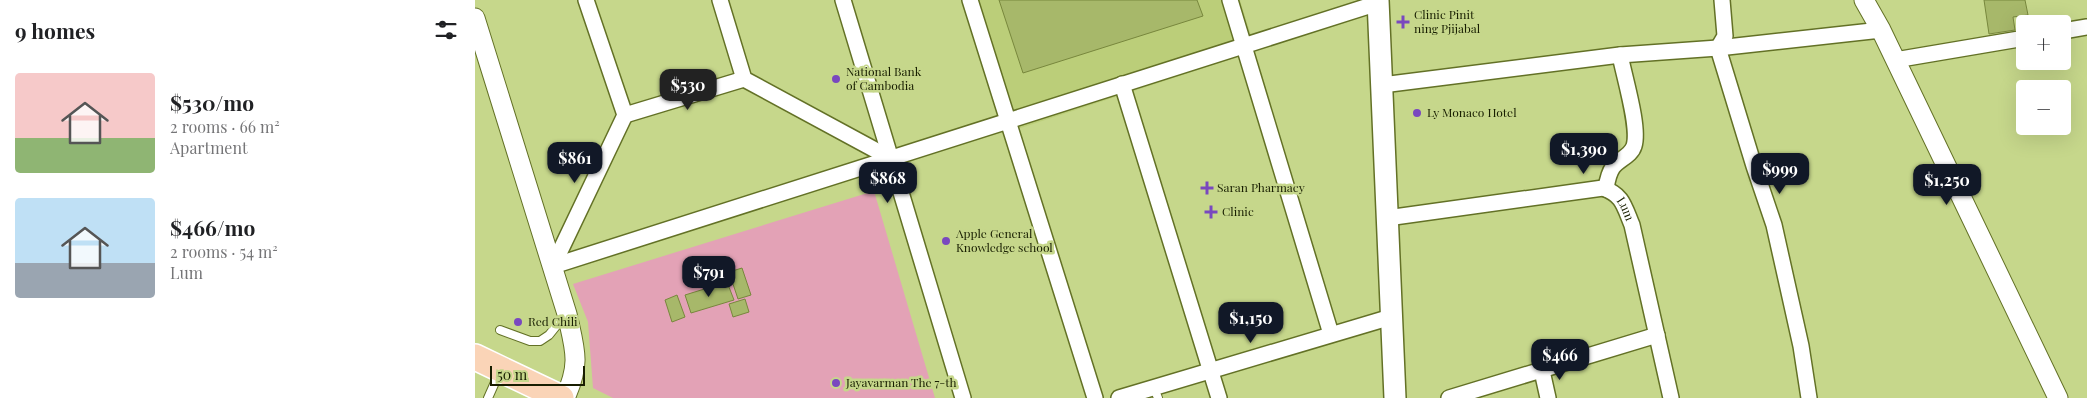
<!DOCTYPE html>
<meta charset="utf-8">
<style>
:root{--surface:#fff;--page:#f6f6f6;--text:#202124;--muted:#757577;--accent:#111827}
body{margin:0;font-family:"Playfair Display",serif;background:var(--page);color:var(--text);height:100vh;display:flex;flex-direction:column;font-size:19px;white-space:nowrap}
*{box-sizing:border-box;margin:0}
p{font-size:16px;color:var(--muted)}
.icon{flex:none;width:28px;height:28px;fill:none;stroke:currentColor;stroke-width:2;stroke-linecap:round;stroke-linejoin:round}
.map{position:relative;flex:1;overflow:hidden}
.drawer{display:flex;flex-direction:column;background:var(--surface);width:475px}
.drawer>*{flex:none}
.controls{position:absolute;left:1541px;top:15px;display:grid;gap:10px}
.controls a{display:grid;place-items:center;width:55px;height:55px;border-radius:5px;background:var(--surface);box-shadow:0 5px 20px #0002;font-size:25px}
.scale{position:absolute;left:15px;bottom:12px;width:95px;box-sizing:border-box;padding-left:5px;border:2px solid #181e01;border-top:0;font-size:14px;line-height:18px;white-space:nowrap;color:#181e01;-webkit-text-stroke:4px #c6d78b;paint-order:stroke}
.price{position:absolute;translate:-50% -42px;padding:0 11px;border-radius:10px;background:var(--accent);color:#fff;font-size:16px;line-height:32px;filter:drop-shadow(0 1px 2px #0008)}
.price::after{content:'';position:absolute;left:50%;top:30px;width:15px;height:11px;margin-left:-8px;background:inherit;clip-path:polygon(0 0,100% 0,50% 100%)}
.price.on{background:#222;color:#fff}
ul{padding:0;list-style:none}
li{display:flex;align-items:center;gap:15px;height:125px;padding:0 15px}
li span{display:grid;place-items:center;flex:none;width:140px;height:100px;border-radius:5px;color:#555}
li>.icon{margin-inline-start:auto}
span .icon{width:60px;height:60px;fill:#fffc;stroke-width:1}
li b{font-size:21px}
h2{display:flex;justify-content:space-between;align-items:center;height:60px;padding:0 15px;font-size:21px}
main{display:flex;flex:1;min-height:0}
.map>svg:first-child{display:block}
.built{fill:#bbce79}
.green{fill:#e3a2b6}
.building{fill:#a7b86a;stroke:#78873d}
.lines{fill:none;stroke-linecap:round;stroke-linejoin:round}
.service-casing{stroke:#637126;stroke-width:10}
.minor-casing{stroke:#637126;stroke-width:18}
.tertiary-casing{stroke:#637126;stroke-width:21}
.secondary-casing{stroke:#637126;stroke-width:24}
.trunk-casing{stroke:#fff;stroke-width:28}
.service{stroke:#fff;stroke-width:8}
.minor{stroke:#fff;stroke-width:15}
.tertiary{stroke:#fff;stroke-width:19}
.secondary{stroke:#fff;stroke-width:21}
.trunk{stroke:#fad4b7;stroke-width:25}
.poi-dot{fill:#7948bf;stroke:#c6d78b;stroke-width:2}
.labels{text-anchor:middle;stroke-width:5;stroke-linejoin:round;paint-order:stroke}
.poi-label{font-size:12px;fill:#181e01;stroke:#c6d78b;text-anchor:start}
.street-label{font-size:12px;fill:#181e01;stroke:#c6d78b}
</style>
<main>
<section class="drawer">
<h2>9 homes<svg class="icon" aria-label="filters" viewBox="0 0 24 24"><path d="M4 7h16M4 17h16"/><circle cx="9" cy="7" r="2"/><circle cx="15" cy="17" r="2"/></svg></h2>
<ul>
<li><span style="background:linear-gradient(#f6c9c9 65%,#8fb573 0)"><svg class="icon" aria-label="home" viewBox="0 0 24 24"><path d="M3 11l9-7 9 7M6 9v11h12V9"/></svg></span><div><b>$530/mo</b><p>2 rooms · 66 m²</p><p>Apartment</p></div></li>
<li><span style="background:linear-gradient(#bfe0f5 65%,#9aa5b1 0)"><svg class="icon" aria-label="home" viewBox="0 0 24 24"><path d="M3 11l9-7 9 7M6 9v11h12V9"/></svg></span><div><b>$466/mo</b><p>2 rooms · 54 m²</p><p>Lum</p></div></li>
</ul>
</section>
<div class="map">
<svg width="1612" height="398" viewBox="0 0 1612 398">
<rect width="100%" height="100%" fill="#c6d78b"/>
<polygon class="built" points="488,0 765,0 781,51 530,133"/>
<polygon class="green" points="399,191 460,398 138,398 118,388 113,322 98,284"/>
<g class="building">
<polygon points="524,0 722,0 728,16 548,73"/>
<polygon points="1509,0 1550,0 1553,15 1538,17 1540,30 1514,34"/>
<polygon points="267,268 276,295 263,299 254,272"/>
<polygon points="252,282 259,300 216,313 210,295"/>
<polygon points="202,295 210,317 197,322 190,300"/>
<polygon points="270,299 274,312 258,317 254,304"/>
</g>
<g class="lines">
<g class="service-casing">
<g id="service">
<polyline points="25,330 55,341 65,341 74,335 90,315"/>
<polyline points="679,388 683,398"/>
<polyline points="13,398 25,371"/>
</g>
</g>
<g class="minor-casing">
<g id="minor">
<polyline points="245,0 269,79 415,158"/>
<polyline points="368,0 488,398"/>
<polyline points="495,0 620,398"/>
<polyline points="755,0 856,334"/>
<polyline points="1247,0 1250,36 1243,48 1279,166 1299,225 1326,346 1334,398"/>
<polyline points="1588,31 1612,27"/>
<polyline points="1420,60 1550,38"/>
<polyline points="647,84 744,398"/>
<polyline points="907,85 1145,55 1243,48 1406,30"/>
<polyline points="150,115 269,79"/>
<path d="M1131,189C1132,182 1133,174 1138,167C1144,159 1156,156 1159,146C1165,128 1149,76 1145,55"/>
<path id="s1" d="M912,218L1128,188C1148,195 1149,206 1157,225L1196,398"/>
<polyline points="78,266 903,3"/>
<polyline points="78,266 150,115 111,0"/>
<polyline points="1067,371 1073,398"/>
<polyline points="644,398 916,317"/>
<polyline points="974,398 1182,335"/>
</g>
</g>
<g class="tertiary-casing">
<g id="tertiary">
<polyline points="1389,0 1406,30 1583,398"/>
<path d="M0,18L92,314C100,350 106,363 90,398"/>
</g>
</g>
<g class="secondary-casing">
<polyline id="secondary" points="903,0 920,398"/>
</g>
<g class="trunk-casing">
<polyline id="trunk" points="0,357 86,398"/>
</g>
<use href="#service" class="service"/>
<use href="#minor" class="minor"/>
<use href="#tertiary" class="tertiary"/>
<use href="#secondary" class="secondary"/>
<use href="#trunk" class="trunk"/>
</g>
<g class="poi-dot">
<path d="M925.5 14.5h5v5h5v5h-5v5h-5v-5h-5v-5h5z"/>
<circle cx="361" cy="79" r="5"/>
<circle cx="942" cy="113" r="5"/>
<path d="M729.5 180.5h5v5h5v5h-5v5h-5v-5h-5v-5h5z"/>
<path d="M733.5 204.5h5v5h5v5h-5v5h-5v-5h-5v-5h5z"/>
<circle cx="471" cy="241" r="5"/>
<circle cx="43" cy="322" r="5"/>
<circle cx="361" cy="383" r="5"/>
</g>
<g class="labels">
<g class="poi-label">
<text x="939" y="19">Clinic Pinit<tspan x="939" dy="14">ning Pjijabal</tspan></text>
<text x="371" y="76">National Bank<tspan x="371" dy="14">of Cambodia</tspan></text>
<text x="952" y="117">Ly Monaco Hotel</text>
<text x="742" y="192">Saran Pharmacy</text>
<text x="747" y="216">Clinic</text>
<text x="481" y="238">Apple General<tspan x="481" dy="14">Knowledge school</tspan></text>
<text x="53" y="326">Red Chili</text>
<text x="371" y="387">Jayavarman The 7-th</text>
</g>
<g class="street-label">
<text dy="4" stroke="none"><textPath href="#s1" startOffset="250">Lum</textPath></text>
</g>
</g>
</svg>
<div class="controls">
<a>+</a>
<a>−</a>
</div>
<div class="scale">50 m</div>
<b class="price on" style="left:213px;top:111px">$530</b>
<b class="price" style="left:1109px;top:175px">$1,390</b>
<b class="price" style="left:100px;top:184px">$861</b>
<b class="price" style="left:1305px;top:195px">$999</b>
<b class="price" style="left:413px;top:204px">$868</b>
<b class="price" style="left:1472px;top:206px">$1,250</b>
<b class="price" style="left:234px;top:298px">$791</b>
<b class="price" style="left:776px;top:344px">$1,150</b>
<b class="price" style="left:1085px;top:381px">$466</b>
</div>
</main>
